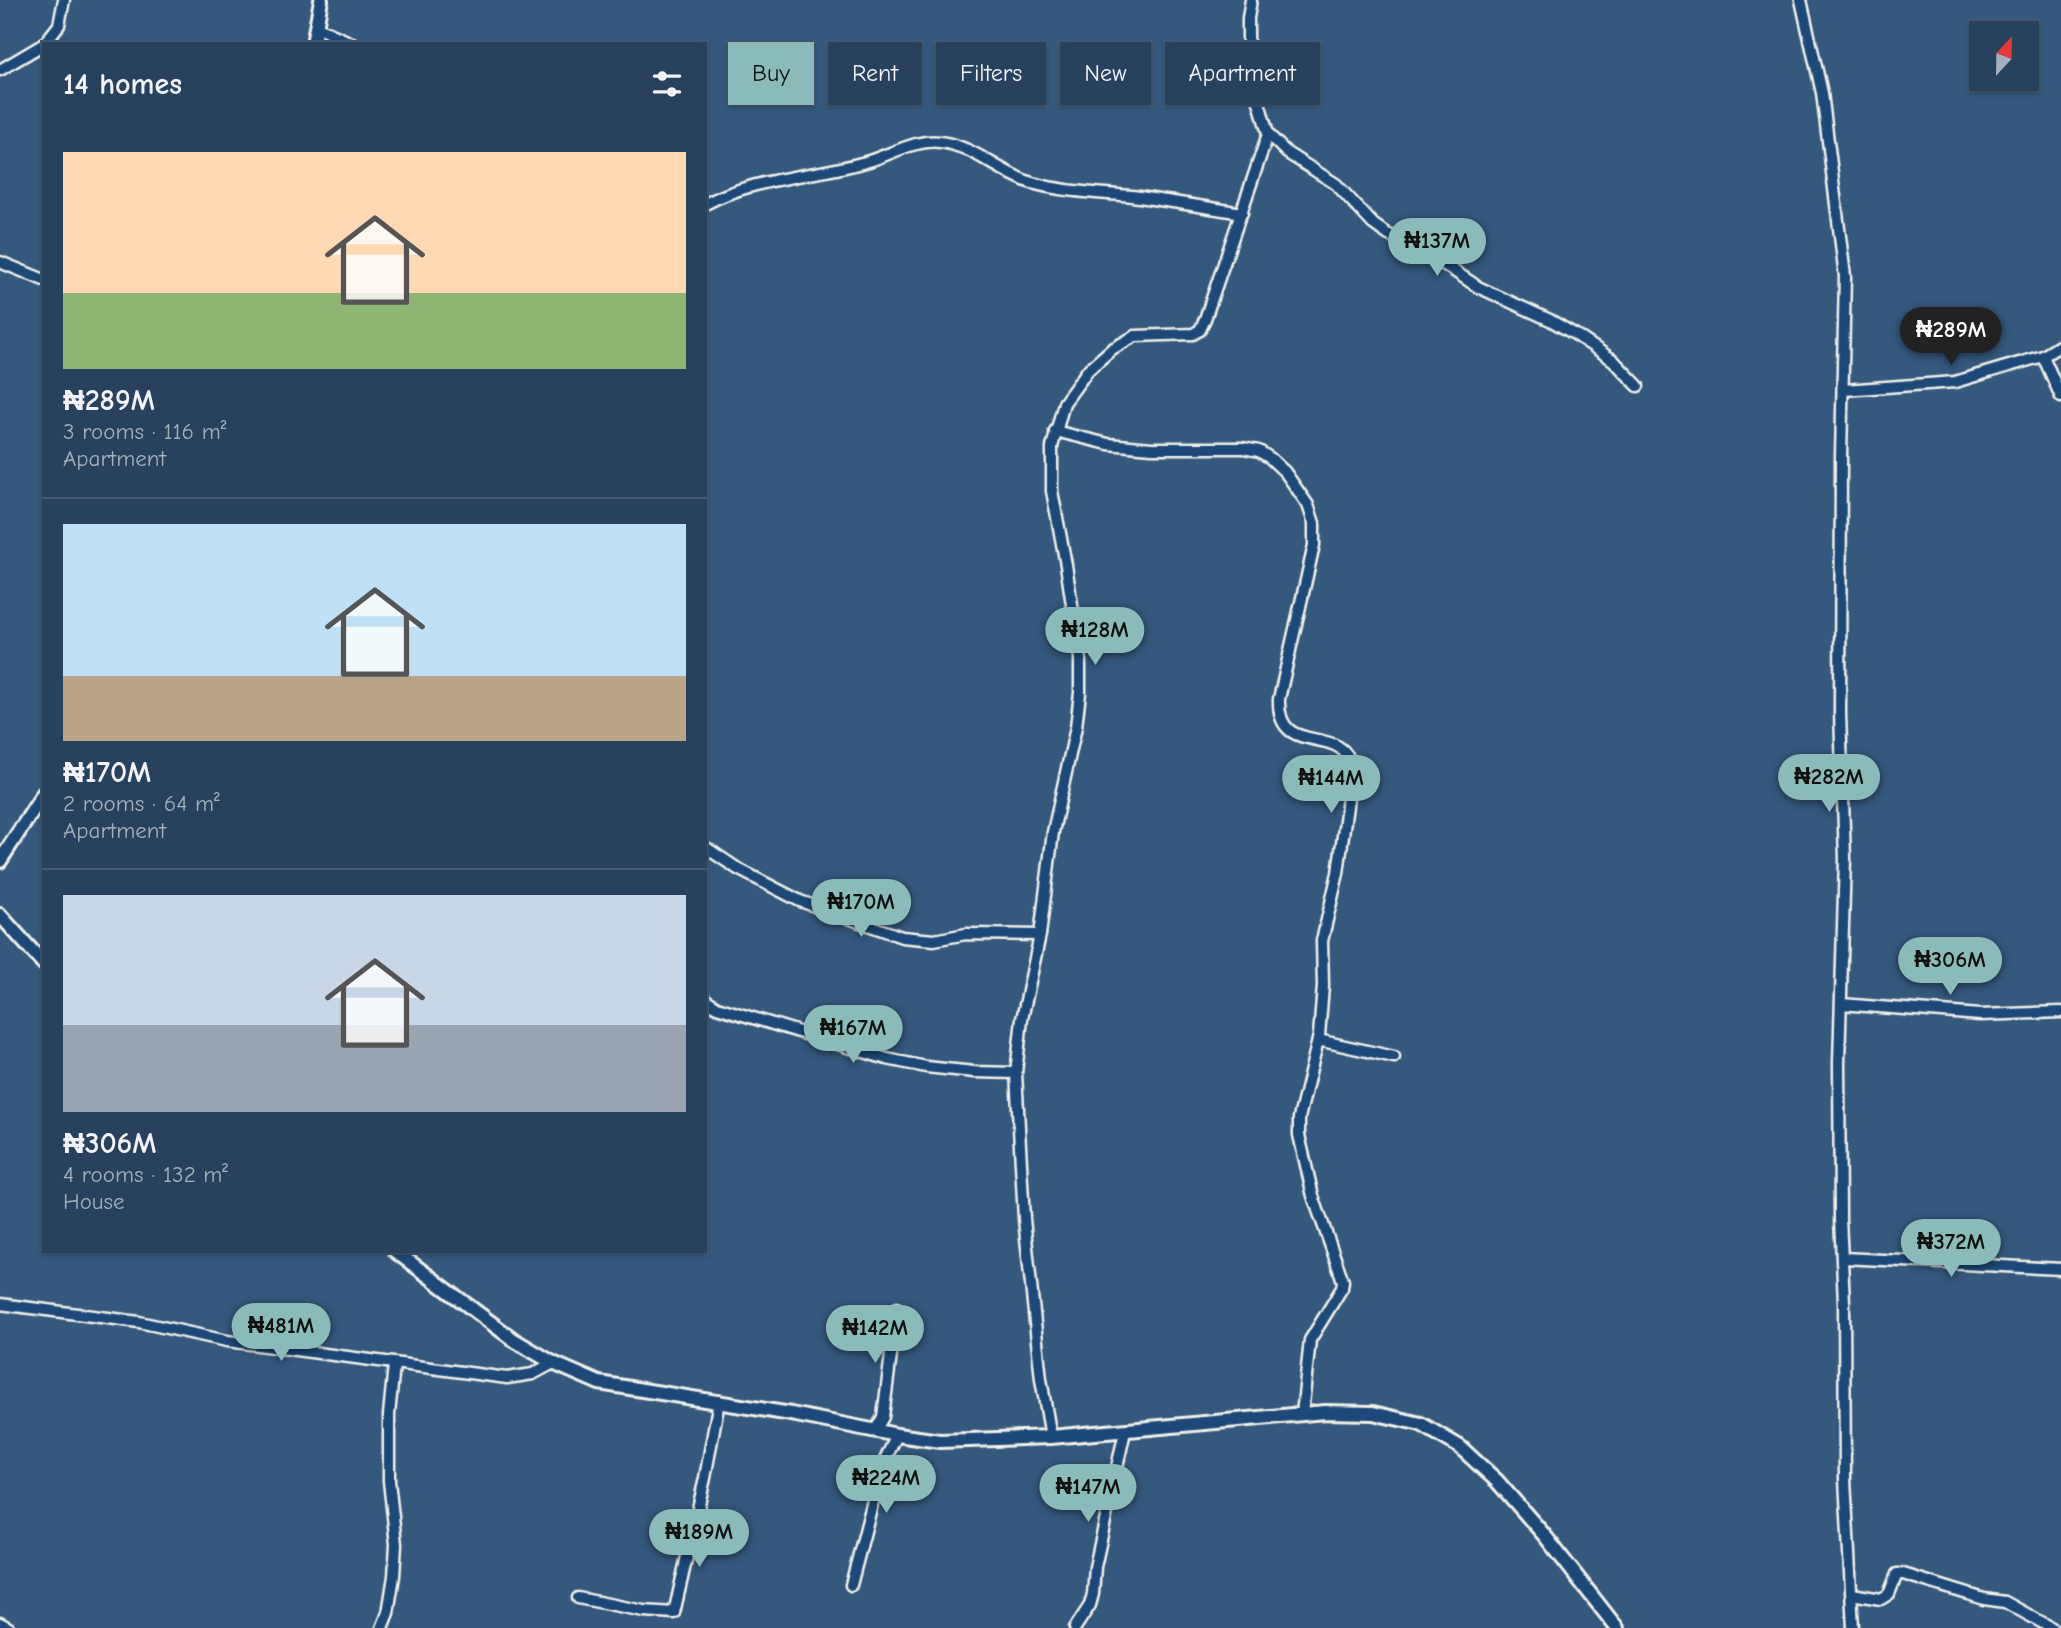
<!DOCTYPE html>
<meta charset="utf-8">
<style>
:root{--surface:#28425e;--page:#304964;--text:#f1f3f6;--muted:#a5b0bc;--line:#445b73;--accent:#8bbbb9}
body{margin:0;font-family:"Comic Neue",sans-serif;background:var(--page);color:var(--text);height:100vh;display:flex;flex-direction:column;font-size:26px;white-space:nowrap}
*{box-sizing:border-box;margin:0}
p{font-size:23px;color:var(--muted)}
.icon{flex:none;width:38px;height:38px;fill:none;stroke:currentColor;stroke-width:2;stroke-linecap:round;stroke-linejoin:round}
.map{position:relative;flex:1;overflow:hidden}
.drawer{position:absolute;left:42px;top:42px;width:665px;height:1211px;display:flex;flex-direction:column;background:var(--surface);border-radius:0px;box-shadow:0 2px 5px #0004,0 0 0 2px var(--line)}
.drawer>*{flex:none}
.top-card{position:absolute;left:728px;top:42px;width:665px;height:63px;display:flex;gap:14px}
.needle{width:46px;rotate:22deg}
.buttons{position:absolute;left:1969px;top:21px;display:grid;gap:14px}
.buttons a{display:grid;place-items:center;width:70px;height:70px;border-radius:0px;background:var(--surface);box-shadow:0 2px 5px #0004,0 0 0 2px var(--line);font-size:35px}
.price{position:absolute;translate:-50% -60px;padding:0 16px;border-radius:24px;background:var(--accent);color:#111;font-size:23px;line-height:46px;filter:drop-shadow(0 2px 4px #0008)}
.price::after{content:'';position:absolute;left:50%;top:42px;width:21px;height:16px;margin-left:-10px;background:inherit;clip-path:polygon(0 0,100% 0,50% 100%)}
.price.selected{background:#222;color:#fff}
ul{padding:0;list-style:none}
li{display:grid;align-content:center;gap:14px;height:371px;padding:0 21px}
li+li{border-top:2px solid var(--line)}
li span{display:grid;place-items:center;height:217px;border-radius:0px;color:#555}
li>.icon{margin-inline-start:auto}
span .icon{width:126px;height:126px;fill:#fffc;stroke-width:1}
li b{font-size:30px}
h2{display:flex;justify-content:space-between;align-items:center;height:84px;padding:0 21px;font-size:30px}
.tag{padding:0 24px;border-radius:0px;background:var(--surface);box-shadow:0 2px 5px #0004,0 0 0 2px var(--line);font-size:24px;line-height:63px}
.tag.selected{background:var(--accent);color:#111}
.map>svg:first-child{display:block}
.lines{fill:none;stroke-linecap:round;stroke-linejoin:round}
.minor-casing{stroke:#f4f1e8;stroke-width:15}
.major-casing{stroke:#f4f1e8;stroke-width:18}
.minor{stroke:#1f4a7a;stroke-width:10}
.major{stroke:#1f4a7a;stroke-width:12}
</style>
<div class="map">
<svg width="2061" height="1628" viewBox="0 0 2061 1628">
<rect width="100%" height="100%" fill="#35587e"/>
<filter id="ink" filterUnits="userSpaceOnUse"><feTurbulence type="fractalNoise" baseFrequency=".0143" numOctaves="2"/><feDisplacementMap in="SourceGraphic" scale="14" xChannelSelector="R" yChannelSelector="G"/><feConvolveMatrix kernelMatrix="1 2 1 2 8 2 1 2 1" color-interpolation-filters="sRGB"/></filter>
<g filter="url(#ink)">
<g class="lines">
<g class="minor-casing">
<g id="minor">
<polyline points="1801,0 1822,93 1845,276 1841,457 1840,713 1845,858 1839,1063 1840,1219 1844,1302 1845,1479 1853,1628"/>
<polyline points="316,27 354,44"/>
<polyline points="44,44 59,25 64,0"/>
<polyline points="0,70 44,44"/>
<polyline points="1268,134 1287,153 1336,184 1373,224 1387,234 1445,265 1478,287 1550,320 1576,335 1613,360 1638,386"/>
<path d="M705,204C756,177 815,177 869,161C892,154 916,139 940,142C975,146 999,173 1032,183C1064,192 1098,193 1132,196C1168,201 1205,207 1242,213"/>
<polyline points="0,262 44,280"/>
<polyline points="2043,356 2061,397"/>
<polyline points="1844,390 1955,382 2043,356 2061,345"/>
<path d="M1055,431L1108,444L1152,448H1243L1259,451L1270,458L1285,472L1308,505L1314,523V545L1279,699C1277,761 1343,720 1352,768L1338,873L1322,941L1323,986L1319,1036L1299,1118V1135L1313,1196L1343,1281L1342,1288L1310,1340L1302,1414"/>
<polyline points="705,847 738,869 800,901 902,937 934,940 966,934 1040,935"/>
<polyline points="705,999 717,1007 887,1059 926,1067 974,1072 1016,1073"/>
<polyline points="1841,1004 1980,1015 2061,1012"/>
<polyline points="1318,1040 1394,1057"/>
<polyline points="1843,1258 2061,1269"/>
<polyline points="0,1304 139,1322 227,1341 507,1378 533,1374 553,1363"/>
<polyline points="875,1431 883,1417 897,1308"/>
<polyline points="1051,1437 1041,1379 1024,1219 1016,1073 1022,1019 1040,935 1053,832 1076,727 1080,693 1080,658 1066,565 1052,491 1052,447 1064,403 1088,370 1112,349 1135,336 1193,334 1200,330 1205,319 1268,134 1248,63 1248,18 1251,0"/>
<polyline points="851,1585 882,1466 897,1435"/>
<polyline points="1852,1594 1881,1599 1889,1594 1897,1574 1903,1574 1984,1599 2005,1602 2052,1628"/>
<polyline points="578,1598 644,1611 674,1613 705,1478 719,1401"/>
<polyline points="0,1623 9,1628"/>
<polyline points="382,1628 388,1613 394,1576 396,1544 389,1481 389,1415 394,1365"/>
<polyline points="1075,1628 1090,1605 1093,1594 1095,1567 1125,1431"/>
</g>
</g>
<g class="major-casing">
<g id="major">
<polyline points="313,44 321,0"/>
<polyline points="0,861 44,793"/>
<polyline points="0,915 44,964"/>
<polyline points="395,1251 514,1340 553,1363 599,1383 791,1414 897,1435 940,1441 1051,1437 1325,1412 1373,1413 1421,1424 1460,1447 1497,1481 1545,1536 1617,1628"/>
</g>
</g>
<use href="#minor" class="minor"/>
<use href="#major" class="major"/>
</g>
</g>
</svg>
<div class="buttons">
<a><svg class="needle" viewBox="-14 -14 28 28"><path d="M0-13l5 13h-10z" fill="#e53935"/><path d="M0 13l5-13h-10z" fill="#a5b0bc"/></svg></a>
</div>
<b class="price" style="left:1437px;top:278px">₦137M</b>
<b class="price selected" style="left:1951px;top:367px">₦289M</b>
<b class="price" style="left:1095px;top:667px">₦128M</b>
<b class="price" style="left:1829px;top:814px">₦282M</b>
<b class="price" style="left:1331px;top:815px">₦144M</b>
<b class="price" style="left:861px;top:939px">₦170M</b>
<b class="price" style="left:1950px;top:997px">₦306M</b>
<b class="price" style="left:853px;top:1065px">₦167M</b>
<b class="price" style="left:1951px;top:1279px">₦372M</b>
<b class="price" style="left:281px;top:1363px">₦481M</b>
<b class="price" style="left:875px;top:1365px">₦142M</b>
<b class="price" style="left:886px;top:1515px">₦224M</b>
<b class="price" style="left:1088px;top:1524px">₦147M</b>
<b class="price" style="left:699px;top:1569px">₦189M</b>
<div class="top-card">
<a class="tag selected">Buy</a>
<a class="tag">Rent</a>
<a class="tag">Filters</a>
<a class="tag">New</a>
<a class="tag">Apartment</a>
</div>
<section class="drawer">
<h2>14 homes<svg class="icon" aria-label="filters" viewBox="0 0 24 24"><path d="M4 7h16M4 17h16"/><circle cx="9" cy="7" r="2"/><circle cx="15" cy="17" r="2"/></svg></h2>
<ul>
<li><span style="background:linear-gradient(#ffd9b3 65%,#8fb573 0)"><svg class="icon" aria-label="home" viewBox="0 0 24 24"><path d="M3 11l9-7 9 7M6 9v11h12V9"/></svg></span><div><b>₦289M</b><p>3 rooms · 116 m²</p><p>Apartment</p></div></li>
<li><span style="background:linear-gradient(#bfe0f5 70%,#b9a48a 0)"><svg class="icon" aria-label="home" viewBox="0 0 24 24"><path d="M3 11l9-7 9 7M6 9v11h12V9"/></svg></span><div><b>₦170M</b><p>2 rooms · 64 m²</p><p>Apartment</p></div></li>
<li><span style="background:linear-gradient(#c9d6e8 60%,#9aa5b1 0)"><svg class="icon" aria-label="home" viewBox="0 0 24 24"><path d="M3 11l9-7 9 7M6 9v11h12V9"/></svg></span><div><b>₦306M</b><p>4 rooms · 132 m²</p><p>House</p></div></li>
</ul>
</section>
</div>
